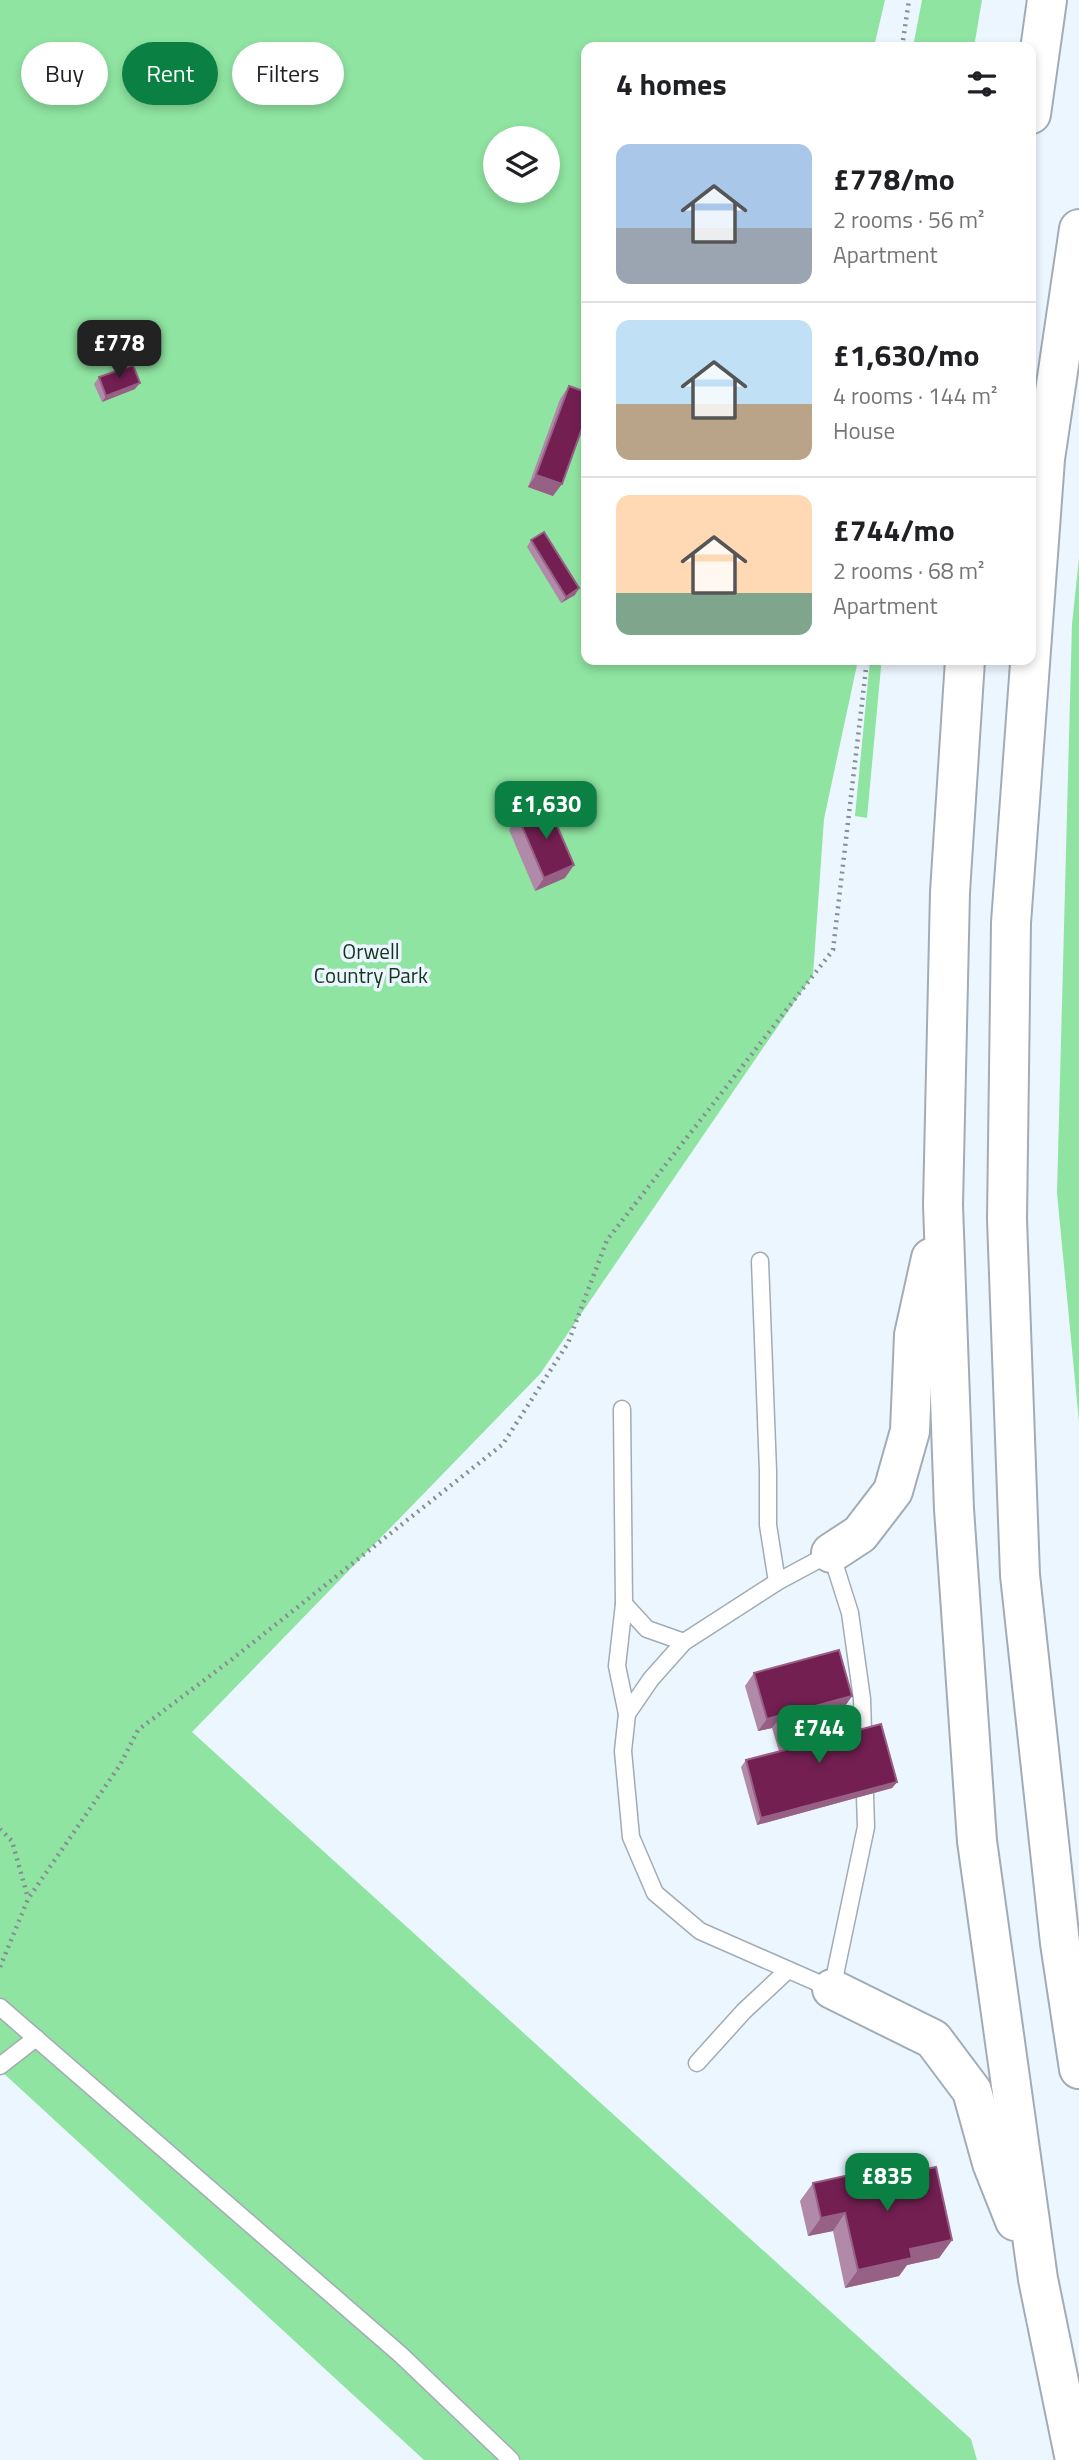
<!DOCTYPE html>
<meta charset="utf-8">
<style>
:root{--surface:#fff;--page:#f2f2f2;--text:#202124;--muted:#757577;--line:#e0e0e0;--accent:#0b8043}
body{margin:0;font-family:"Titillium Web",sans-serif;background:var(--page);color:var(--text);height:100vh;display:flex;flex-direction:column;font-size:26px;white-space:nowrap}
*{box-sizing:border-box;margin:0}
p{font-size:23px;color:var(--muted)}
.icon{flex:none;width:38px;height:38px;fill:none;stroke:currentColor;stroke-width:2;stroke-linecap:round;stroke-linejoin:round}
.map{position:relative;flex:1;overflow:hidden}
.side{position:absolute;left:581px;top:42px;width:455px;height:623px;display:flex;flex-direction:column;background:var(--surface);border-radius:14px;box-shadow:0 4px 10px #0003}
.side>*{flex:none}
.guide{position:absolute;left:21px;top:42px;width:455px;height:63px;display:flex;gap:14px}
.tools{position:absolute;left:483px;top:126px;display:grid;gap:14px}
.tools a{display:grid;place-items:center;width:77px;height:77px;border-radius:50%;background:var(--surface);box-shadow:0 4px 10px #0003;font-size:35px}
.price{position:absolute;translate:-50% -60px;padding:0 16px;border-radius:14px;background:var(--accent);color:#fff;font-size:23px;line-height:46px;filter:drop-shadow(0 2px 4px #0008)}
.price::after{content:'';position:absolute;left:50%;top:42px;width:21px;height:16px;margin-left:-10px;background:inherit;clip-path:polygon(0 0,100% 0,50% 100%)}
.price.active{background:#222;color:#fff}
ul{padding:0;list-style:none}
li{display:flex;align-items:center;gap:21px;height:175px;padding:0 35px}
li+li{border-top:2px solid var(--line)}
li span{display:grid;place-items:center;flex:none;width:196px;height:140px;border-radius:14px;color:#555}
li>.icon{margin-inline-start:auto}
span .icon{width:84px;height:84px;fill:#fffc;stroke-width:1}
li b{font-size:30px}
h2{display:flex;justify-content:space-between;align-items:center;height:84px;padding:0 35px;font-size:30px}
.tag{padding:0 24px;border-radius:32px;background:var(--surface);box-shadow:0 4px 10px #0003;font-size:24px;line-height:63px}
.tag.active{background:var(--accent);color:#fff}
.map>svg:first-child{display:block}
.green{fill:#8fe4a1;fill-rule:evenodd}
.lines{fill:none;stroke-linecap:round;stroke-linejoin:round}
.service-casing{stroke:#a2acb4;stroke-width:19}
.trunk-casing{stroke:#a2acb4;stroke-width:42}
.path{stroke:#868d93;stroke-width:4.5;stroke-dasharray:2 5;stroke-linecap:butt}
.service{stroke:#fff;stroke-width:16}
.trunk{stroke:#fff;stroke-width:38}
.wall{fill:#b08aa8}
.shaded-wall{fill:#976085}
.building{fill:#731f51;stroke:#976085;stroke-width:2}
.labels{text-anchor:middle;stroke-width:7;stroke-linejoin:round;paint-order:stroke}
.park-label{font-size:21px;fill:#13371d;stroke:#ecf6ff}
</style>
<div class="map">
<svg width="1079" height="2460" viewBox="0 0 1079 2460">
<rect width="100%" height="100%" fill="#ecf6ff"/>
<g class="green">
<path d="M0,0H885L874,47H586V660H858L824,819L813,975L540,1374L192,1732L971,2439L977,2460H424L0,2070ZM495,138H548V191H495Z"/>
<polygon points="922,0 982,0 974,47 913,47"/>
<polygon points="1079,558 1079,1422 1057,1193 1072,624"/>
<polygon points="870,660 881,660 881,667 867,818 855,816"/>
</g>
<g class="lines">
<g class="service-casing">
<g id="service">
<polyline points="760,1261 768,1471 768,1525 777,1582"/>
<polyline points="622,1409 624,1604 617,1666 627,1714"/>
<polygon points="831,1553 850,1613 862,1699 866,1827 832,1989 700,1931 655,1893 631,1837 623,1751 627,1714 651,1679 684,1642 777,1582"/>
<polyline points="624,1604 647,1629 684,1642"/>
<polyline points="0,2007 401,2355 511,2460"/>
<polyline points="697,2063 744,2011 788,1970"/>
<polyline points="0,2066 36,2038"/>
</g>
</g>
<g class="trunk-casing">
<g id="trunk">
<polyline points="1031,114 1047,0"/>
<polyline points="1079,229 1045,459 1011,923 1007,1219 1020,1575 1060,1943 1079,2069"/>
<polyline points="965,660 950,892 943,1205 954,1509 977,1841 1038,2279 1075,2460"/>
<polyline points="831,1553 860,1534 893,1491 910,1431 914,1335 931,1258"/>
<polyline points="832,1989 933,2039 972,2091 992,2163 1015,2221"/>
</g>
</g>
<g class="path">
<polyline points="902,47 909,0"/>
<polyline points="0,1829 12,1841 28,1898"/>
<polyline points="0,1967 28,1899 120,1765 138,1730 231,1660 503,1444 568,1343 607,1240 833,950 867,660"/>
</g>
<use href="#service" class="service"/>
<use href="#trunk" class="trunk"/>
</g>
<g class="wall">
<polygon points="99,377 135,389 102,402 94,384"/>
<polygon points="569,386 553,496 528,487 560,399"/>
<polygon points="531,540 575,595 561,603 527,547"/>
<polygon points="518,817 565,878 535,891 509,830"/>
<polygon points="754,1673 852,1696 843,1709 823,1714 829,1738 897,1782 892,1788 757,1825 741,1767 746,1760 779,1751 772,1728 758,1731 745,1686"/>
<polygon points="885,2178 952,2240 939,2258 907,2265 899,2276 845,2288 833,2231 808,2236 800,2201 813,2183"/>
</g>
<g class="shaded-wall">
<polygon points="140,383 135,389 102,402 106,396"/>
<polygon points="536,475 562,484 553,496 528,487"/>
<polygon points="579,588 575,595 561,603 566,597"/>
<polygon points="574,865 565,878 535,891 544,878"/>
<polygon points="852,1696 843,1709 778,1726 777,1721 772,1728 758,1731 767,1719"/>
<polygon points="897,1782 892,1788 757,1825 761,1818"/>
<polygon points="845,2213 833,2231 808,2236 821,2218"/>
<polygon points="952,2240 939,2258 907,2265 899,2276 845,2288 858,2270 910,2249"/>
</g>
<g class="building">
<polygon points="133,365 140,383 106,396 99,377"/>
<polygon points="569,386 586,392 586,417 562,484 536,475"/>
<polygon points="544,532 579,588 566,597 531,540"/>
<polygon points="548,805 574,865 544,878 518,817"/>
<polygon points="839,1650 852,1696 767,1719 754,1673"/>
<polygon points="821,1709 829,1738 881,1724 897,1782 761,1818 746,1760 785,1750 777,1721"/>
<polygon points="936,2167 952,2240 910,2249 912,2258 858,2270 845,2213 821,2218 813,2183 882,2168 885,2178"/>
</g>
<g class="labels">
<g class="park-label">
<text x="371" y="959">Orwell<tspan x="371" dy="24">Country Park</tspan></text>
</g>
</g>
</svg>
<div class="tools">
<a><svg class="icon" aria-label="layers" viewBox="0 0 24 24"><path d="M12 4l9 5-9 5-9-5zM3 14l9 5 9-5"/></svg></a>
</div>
<b class="price active" style="left:119px;top:380px">£778</b>
<b class="price" style="left:546px;top:841px">£1,630</b>
<b class="price" style="left:819px;top:1765px">£744</b>
<b class="price" style="left:887px;top:2213px">£835</b>
<div class="guide">
<a class="tag">Buy</a>
<a class="tag active">Rent</a>
<a class="tag">Filters</a>
</div>
<section class="side">
<h2>4 homes<svg class="icon" aria-label="filters" viewBox="0 0 24 24"><path d="M4 7h16M4 17h16"/><circle cx="9" cy="7" r="2"/><circle cx="15" cy="17" r="2"/></svg></h2>
<ul>
<li><span style="background:linear-gradient(#a9c7e8 60%,#9aa5b1 0)"><svg class="icon" aria-label="home" viewBox="0 0 24 24"><path d="M3 11l9-7 9 7M6 9v11h12V9"/></svg></span><div><b>£778/mo</b><p>2 rooms · 56 m²</p><p>Apartment</p></div></li>
<li><span style="background:linear-gradient(#bfe0f5 60%,#b9a48a 0)"><svg class="icon" aria-label="home" viewBox="0 0 24 24"><path d="M3 11l9-7 9 7M6 9v11h12V9"/></svg></span><div><b>£1,630/mo</b><p>4 rooms · 144 m²</p><p>House</p></div></li>
<li><span style="background:linear-gradient(#ffd9b3 70%,#7fa58c 0)"><svg class="icon" aria-label="home" viewBox="0 0 24 24"><path d="M3 11l9-7 9 7M6 9v11h12V9"/></svg></span><div><b>£744/mo</b><p>2 rooms · 68 m²</p><p>Apartment</p></div></li>
</ul>
</section>
</div>
